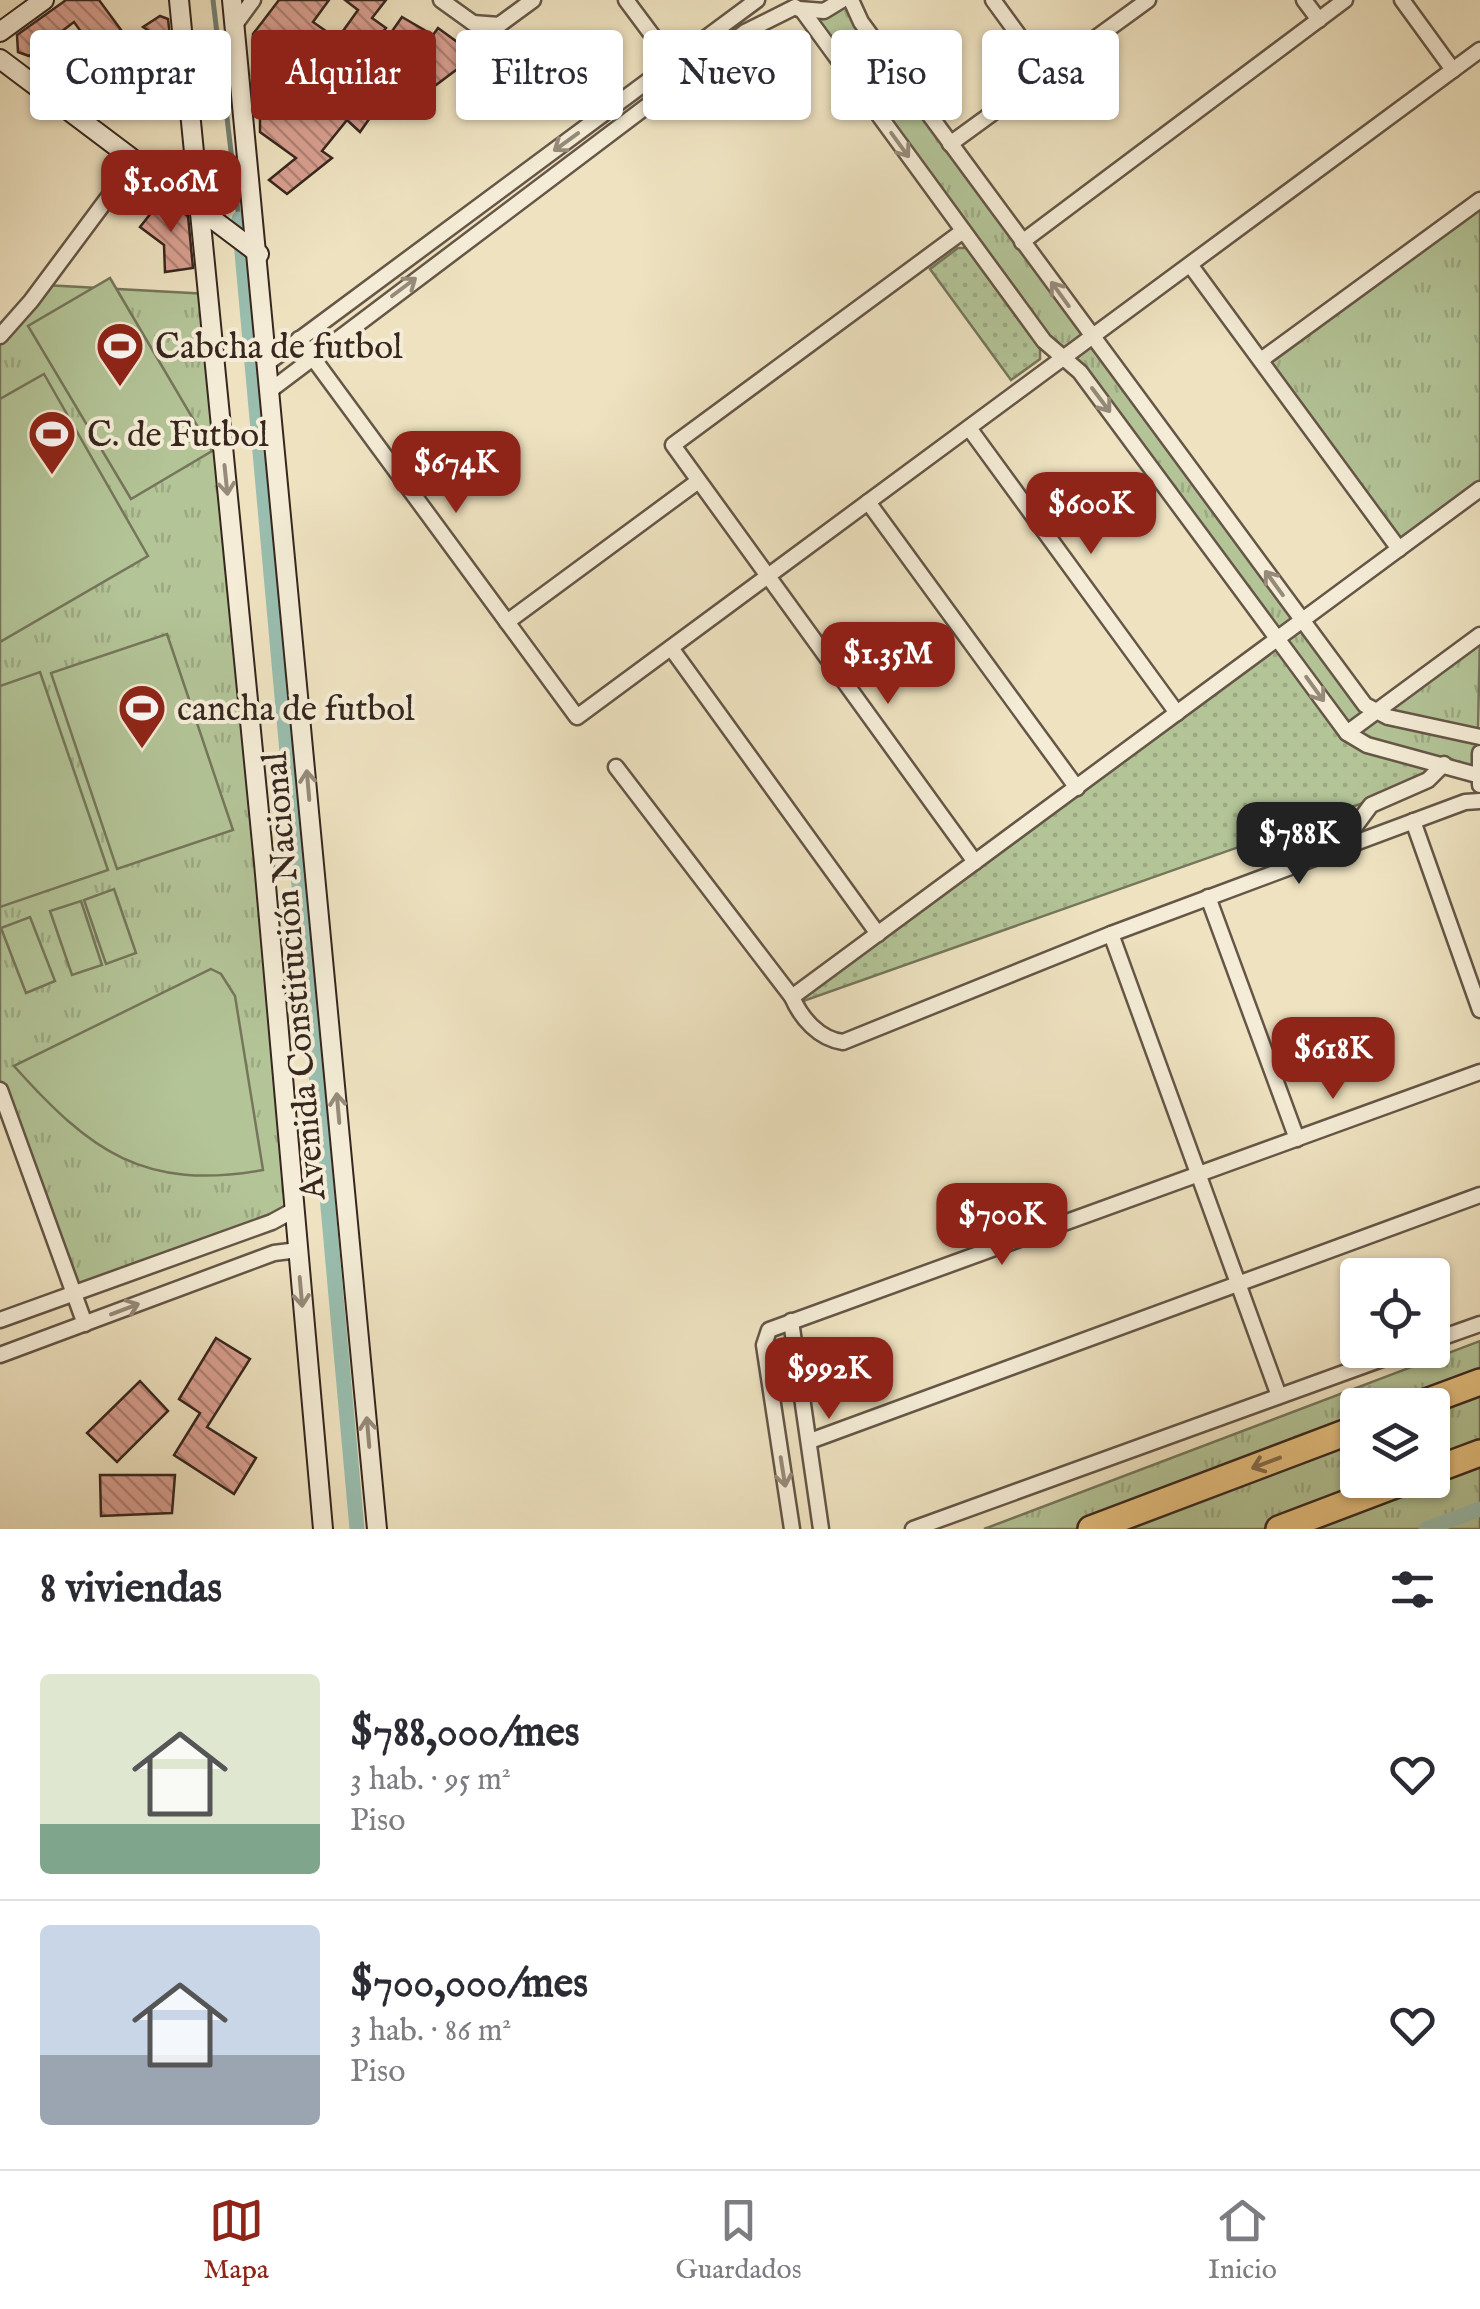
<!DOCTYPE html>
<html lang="es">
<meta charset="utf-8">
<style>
:root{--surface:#fff;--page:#f7f7f7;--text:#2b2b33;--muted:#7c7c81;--line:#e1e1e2;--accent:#8f2418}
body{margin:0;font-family:"IM FELL English",serif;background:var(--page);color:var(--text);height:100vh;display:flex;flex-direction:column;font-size:38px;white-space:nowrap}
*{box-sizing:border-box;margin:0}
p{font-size:32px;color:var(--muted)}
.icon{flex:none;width:55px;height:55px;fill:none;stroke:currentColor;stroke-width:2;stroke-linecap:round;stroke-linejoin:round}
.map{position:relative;height:1529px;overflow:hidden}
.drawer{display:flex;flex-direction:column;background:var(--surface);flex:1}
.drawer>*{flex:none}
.guide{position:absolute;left:30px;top:30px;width:1420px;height:90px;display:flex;gap:20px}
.controls{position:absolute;left:1340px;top:1258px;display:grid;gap:20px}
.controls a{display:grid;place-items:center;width:110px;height:110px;border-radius:10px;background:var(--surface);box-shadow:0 2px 8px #0004;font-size:50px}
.price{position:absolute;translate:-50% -85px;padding:0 22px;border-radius:20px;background:var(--accent);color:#fff;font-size:32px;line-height:65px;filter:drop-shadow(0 2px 5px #0008)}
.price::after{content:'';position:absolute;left:50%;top:60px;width:30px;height:22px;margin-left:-15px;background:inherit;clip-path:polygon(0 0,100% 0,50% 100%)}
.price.active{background:#222;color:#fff}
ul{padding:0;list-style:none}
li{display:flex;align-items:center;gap:30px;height:250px;padding:0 40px}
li+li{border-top:2px solid var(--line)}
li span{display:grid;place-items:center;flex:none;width:280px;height:200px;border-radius:10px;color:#555}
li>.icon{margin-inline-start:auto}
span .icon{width:120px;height:120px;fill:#fffc;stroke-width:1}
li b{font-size:42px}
h2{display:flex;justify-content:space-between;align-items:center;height:120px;padding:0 40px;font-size:42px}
.chip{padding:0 35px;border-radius:10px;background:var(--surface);box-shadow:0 2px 8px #0004;font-size:35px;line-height:90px}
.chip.active{background:var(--accent);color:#fff}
.dock{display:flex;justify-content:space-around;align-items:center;height:140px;border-top:2px solid var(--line);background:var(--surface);font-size:28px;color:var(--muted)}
.dock a{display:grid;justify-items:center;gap:5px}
.dock .active{color:var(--accent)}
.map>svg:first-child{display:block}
.grass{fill:url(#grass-tufts);stroke:#75765b;stroke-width:2.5;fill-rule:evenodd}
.park{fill:url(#park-dots);stroke:#75765b;stroke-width:2.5}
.garden{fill:#b3c497;stroke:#75765b;stroke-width:2.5}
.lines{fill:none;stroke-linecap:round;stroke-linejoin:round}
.stream{stroke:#728275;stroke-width:5}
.canal{stroke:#99beaf;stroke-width:15}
.building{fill:url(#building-back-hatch);stroke:#37271f;stroke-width:2.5}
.street-casing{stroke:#655647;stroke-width:19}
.secondary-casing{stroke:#37271f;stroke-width:22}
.highway-casing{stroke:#37271f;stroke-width:30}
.street{stroke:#f4ecd6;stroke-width:14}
.secondary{stroke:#f4ecd6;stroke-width:18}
.highway{stroke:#e7c180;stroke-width:25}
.oneway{stroke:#968a7a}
.oneway2{stroke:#866c4b}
.labels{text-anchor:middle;stroke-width:8;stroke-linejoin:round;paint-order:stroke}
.poi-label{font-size:35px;fill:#37271f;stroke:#f4ecd6;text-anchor:start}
.street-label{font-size:35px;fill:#37271f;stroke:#f4ecd6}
</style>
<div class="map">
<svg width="1480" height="1529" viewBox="0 0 1480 1529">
<defs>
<pattern id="grass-tufts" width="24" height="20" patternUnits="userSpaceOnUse" patternTransform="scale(2.5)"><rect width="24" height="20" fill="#b3c497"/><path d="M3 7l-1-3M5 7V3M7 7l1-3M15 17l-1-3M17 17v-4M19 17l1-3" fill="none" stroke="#9ba882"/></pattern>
<pattern id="park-dots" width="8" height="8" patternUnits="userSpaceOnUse" patternTransform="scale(2.5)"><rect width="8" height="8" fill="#b3c497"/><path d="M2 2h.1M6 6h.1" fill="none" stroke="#9ba882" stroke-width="1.8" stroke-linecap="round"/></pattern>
<pattern id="building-back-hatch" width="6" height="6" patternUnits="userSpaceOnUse" patternTransform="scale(2.5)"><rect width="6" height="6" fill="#d89f90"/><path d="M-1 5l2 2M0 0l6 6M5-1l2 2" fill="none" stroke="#b08275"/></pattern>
</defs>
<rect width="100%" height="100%" fill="#eee2c0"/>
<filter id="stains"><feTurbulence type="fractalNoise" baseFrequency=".002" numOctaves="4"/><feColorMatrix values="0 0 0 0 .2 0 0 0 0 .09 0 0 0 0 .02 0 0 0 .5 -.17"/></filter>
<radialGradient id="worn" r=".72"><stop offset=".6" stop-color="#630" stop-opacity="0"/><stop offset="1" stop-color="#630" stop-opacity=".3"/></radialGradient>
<g class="grass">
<polygon points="851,0 1371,710 1480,635 1477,775 1347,733 1080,372 1044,341 802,10"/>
<polygon points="1480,200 1480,489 1399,549 1261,360"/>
<polygon points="44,285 209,294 294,1210 73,1293 0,1092 0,333"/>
<path d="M1480,1341V1529H984ZM1358,1405H1432V1480H1358Z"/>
</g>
<g class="park">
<polygon points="958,248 967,248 1040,349 1040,359 1011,380 930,269"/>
<polygon points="1278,639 1347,733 1451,766 1428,780 795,1004 792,997"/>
</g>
<g class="garden">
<polygon points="110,278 212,451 131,499 28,326"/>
<polygon points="44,374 148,556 0,642 0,399"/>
<polygon points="167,634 233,830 117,869 51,673"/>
<polygon points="40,672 108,870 0,907 0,686"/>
<polygon points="114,889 136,953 106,964 84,900"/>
<polygon points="81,901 102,965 72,975 50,911"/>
<polygon points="30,917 55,981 26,993 1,928"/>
<path d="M211,969L221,974L235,996L263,1170C144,1191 91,1152 14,1066Z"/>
</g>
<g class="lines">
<polyline class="stream" points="213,0 239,219"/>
<g class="canal">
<polyline points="239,219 357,1529"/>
<polyline points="1426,1529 1480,1509"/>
</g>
</g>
<g class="building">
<polygon points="66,0 99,0 127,38 100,58 74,22 29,56 18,52 17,35"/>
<polygon points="279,0 329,0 313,22 333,36 296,84 347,120 322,151 332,158 287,194 269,180 296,158 260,132 260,81 252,76 253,34"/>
<polygon points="345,0 386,0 372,18 386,28 370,48 343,31 358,10"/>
<polygon points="160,16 168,19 171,45 143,27"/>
<polygon points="402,17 433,35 438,28 460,44 476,34 504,34 412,103 394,86 415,58 388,37"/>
<polygon points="100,58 121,72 96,104 76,90"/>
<polygon points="372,82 388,92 360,132 347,120"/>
<polygon points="163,198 188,216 193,268 165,272 164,245 140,227"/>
<polygon points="216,1338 250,1359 207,1427 256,1458 234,1494 174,1455 200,1413 179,1399"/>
<polygon points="140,1381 168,1411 117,1462 87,1433"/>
<polygon points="100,1475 175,1475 172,1513 101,1516"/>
</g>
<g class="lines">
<g class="street-casing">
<g id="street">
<polyline points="441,0 473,23"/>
<polyline points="626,0 673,63"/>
<polyline points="851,0 861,22 1365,705 1388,717 1480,737"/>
<polyline points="993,0 1047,74"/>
<polyline points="1304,0 1319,20"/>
<polyline points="1402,0 1453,70"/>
<polyline points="799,9 824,11 842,0"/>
<polyline points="802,10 1044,341 1080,372 1347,733 1367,745 1477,775"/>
<polyline points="473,23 499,25 533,0"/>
<polyline points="234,26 253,0"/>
<polyline points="950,144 1148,0"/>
<polyline points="963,231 673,445 975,862"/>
<polyline points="1022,242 1345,0"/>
<polyline points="1191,266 1399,549"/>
<polyline points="0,336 31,301 136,160"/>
<polyline points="299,339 577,717 1480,50"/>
<polyline points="1261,360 1480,200"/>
<polyline points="269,362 757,0"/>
<polyline points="272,389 745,32 795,7"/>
<polyline points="969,428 1177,713"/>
<path d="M1480,489L792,997C801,1018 819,1039 843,1042L1111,934L1465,802L1480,801"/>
<polyline points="868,502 1077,788"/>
<polyline points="507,622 697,482"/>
<polyline points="671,648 878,934"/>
<polyline points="1347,733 1480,635"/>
<polyline points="1480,753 1480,785"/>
<polyline points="616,767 792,997"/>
<polyline points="1413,821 1480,1010"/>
<polyline points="1339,848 1371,805 1428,780 1444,764"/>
<polyline points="1208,897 1297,1139"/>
<polyline points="1111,934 1279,1396"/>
<polyline points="0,1090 85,1324"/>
<polyline points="0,1320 272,1222 294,1210"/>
<polyline points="791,1321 821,1529"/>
<polyline points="1432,1341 1480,1324"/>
<polyline points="0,1355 274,1253 298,1250"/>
<polyline points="810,1441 1480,1195"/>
<polyline points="792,1529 764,1345 769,1330 1480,1072"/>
<polyline points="913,1529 1407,1350"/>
</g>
</g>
<g class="secondary-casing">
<g id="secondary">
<polyline points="179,0 264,863 323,1529"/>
<polyline points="232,0 377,1529"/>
<polyline points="0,32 44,0"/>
<polyline points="0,59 259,254"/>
</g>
</g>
<g class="highway-casing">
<g id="highway">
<polyline points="1418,1405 1480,1382"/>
<polyline points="1432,1471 1480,1453"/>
<polyline points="1091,1529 1358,1428"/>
<polyline points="1279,1529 1408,1480"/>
</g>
</g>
<use href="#street" class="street"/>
<use href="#secondary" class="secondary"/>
<use href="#highway" class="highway"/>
</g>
<defs><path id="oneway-shaft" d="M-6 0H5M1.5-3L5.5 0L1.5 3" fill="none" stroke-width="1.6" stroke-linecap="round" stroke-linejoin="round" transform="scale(2.5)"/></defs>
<g class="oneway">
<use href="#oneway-shaft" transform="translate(566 142) rotate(144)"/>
<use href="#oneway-shaft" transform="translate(900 145) rotate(54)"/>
<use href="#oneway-shaft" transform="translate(404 287) rotate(-37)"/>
<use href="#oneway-shaft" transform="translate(1060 294) rotate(-126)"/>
<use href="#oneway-shaft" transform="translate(1101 400) rotate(53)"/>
<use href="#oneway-shaft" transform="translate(226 480) rotate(84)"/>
<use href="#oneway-shaft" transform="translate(1274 583) rotate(-126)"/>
<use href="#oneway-shaft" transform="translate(1315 689) rotate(54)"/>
<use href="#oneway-shaft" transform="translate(308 785) rotate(-95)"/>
<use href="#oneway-shaft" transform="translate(338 1108) rotate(-95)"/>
<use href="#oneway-shaft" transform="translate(301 1292) rotate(85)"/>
<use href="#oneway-shaft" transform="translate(125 1309) rotate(-21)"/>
<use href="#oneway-shaft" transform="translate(368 1432) rotate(-95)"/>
<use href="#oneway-shaft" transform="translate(783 1472) rotate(81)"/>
</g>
<use class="oneway2" href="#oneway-shaft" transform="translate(1266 1463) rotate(159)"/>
<defs>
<g id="stadium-pin" transform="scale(2.5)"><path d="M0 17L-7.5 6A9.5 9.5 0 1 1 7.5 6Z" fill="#8f2418" stroke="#f4ecd6"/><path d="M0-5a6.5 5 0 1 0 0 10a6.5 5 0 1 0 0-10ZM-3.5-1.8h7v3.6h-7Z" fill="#fff"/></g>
</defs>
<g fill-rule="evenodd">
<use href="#stadium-pin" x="120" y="346"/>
<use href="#stadium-pin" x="52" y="434"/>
<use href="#stadium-pin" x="142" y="708"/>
</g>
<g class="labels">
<g class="poi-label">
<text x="155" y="358">Cabcha de futbol</text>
<text x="87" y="446">C. de Futbol</text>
<text x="177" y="720">cancha de futbol</text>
</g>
<g class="street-label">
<text transform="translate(293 976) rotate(-95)" y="12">Avenida Constitución Nacional</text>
</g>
</g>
<rect width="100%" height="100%" filter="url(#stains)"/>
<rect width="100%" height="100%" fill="url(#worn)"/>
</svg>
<div class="controls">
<a><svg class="icon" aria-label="locate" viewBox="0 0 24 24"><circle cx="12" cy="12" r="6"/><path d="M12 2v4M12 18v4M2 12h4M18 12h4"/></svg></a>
<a><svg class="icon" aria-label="layers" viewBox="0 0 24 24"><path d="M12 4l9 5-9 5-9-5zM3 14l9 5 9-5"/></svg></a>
</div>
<b class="price" style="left:171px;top:235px">$1.06M</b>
<b class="price" style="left:456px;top:516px">$674K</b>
<b class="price" style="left:1091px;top:557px">$600K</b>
<b class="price" style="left:888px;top:707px">$1.35M</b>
<b class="price active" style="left:1299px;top:887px">$788K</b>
<b class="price" style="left:1333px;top:1102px">$618K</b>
<b class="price" style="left:1002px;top:1268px">$700K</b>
<b class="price" style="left:829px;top:1422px">$992K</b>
<div class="guide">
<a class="chip">Comprar</a>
<a class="chip active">Alquilar</a>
<a class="chip">Filtros</a>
<a class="chip">Nuevo</a>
<a class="chip">Piso</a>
<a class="chip">Casa</a>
</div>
</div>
<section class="drawer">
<h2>8 viviendas<svg class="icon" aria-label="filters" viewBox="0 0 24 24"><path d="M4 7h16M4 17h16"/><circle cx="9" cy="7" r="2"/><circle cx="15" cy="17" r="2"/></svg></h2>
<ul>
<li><span style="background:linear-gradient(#dfe7d0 75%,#7fa58c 0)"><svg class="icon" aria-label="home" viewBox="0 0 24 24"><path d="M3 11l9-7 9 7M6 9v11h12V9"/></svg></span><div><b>$788,000/mes</b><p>3 hab. · 95 m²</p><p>Piso</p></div><svg class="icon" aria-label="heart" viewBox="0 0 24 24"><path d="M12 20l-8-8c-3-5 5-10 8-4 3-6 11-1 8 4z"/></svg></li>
<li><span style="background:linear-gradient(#c9d6e8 65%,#9aa5b1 0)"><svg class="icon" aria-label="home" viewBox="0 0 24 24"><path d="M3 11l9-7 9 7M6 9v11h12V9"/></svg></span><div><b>$700,000/mes</b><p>3 hab. · 86 m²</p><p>Piso</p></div><svg class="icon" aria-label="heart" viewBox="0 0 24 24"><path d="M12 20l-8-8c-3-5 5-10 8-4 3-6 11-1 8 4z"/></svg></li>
</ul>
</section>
<nav class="dock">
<a class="active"><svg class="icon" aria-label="map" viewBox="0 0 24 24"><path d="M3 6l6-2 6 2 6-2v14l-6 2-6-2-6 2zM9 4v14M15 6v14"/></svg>Mapa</a>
<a><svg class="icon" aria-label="saved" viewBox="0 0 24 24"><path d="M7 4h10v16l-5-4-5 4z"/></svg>Guardados</a>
<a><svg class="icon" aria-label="home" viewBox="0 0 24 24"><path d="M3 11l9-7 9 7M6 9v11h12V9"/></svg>Inicio</a>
</nav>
